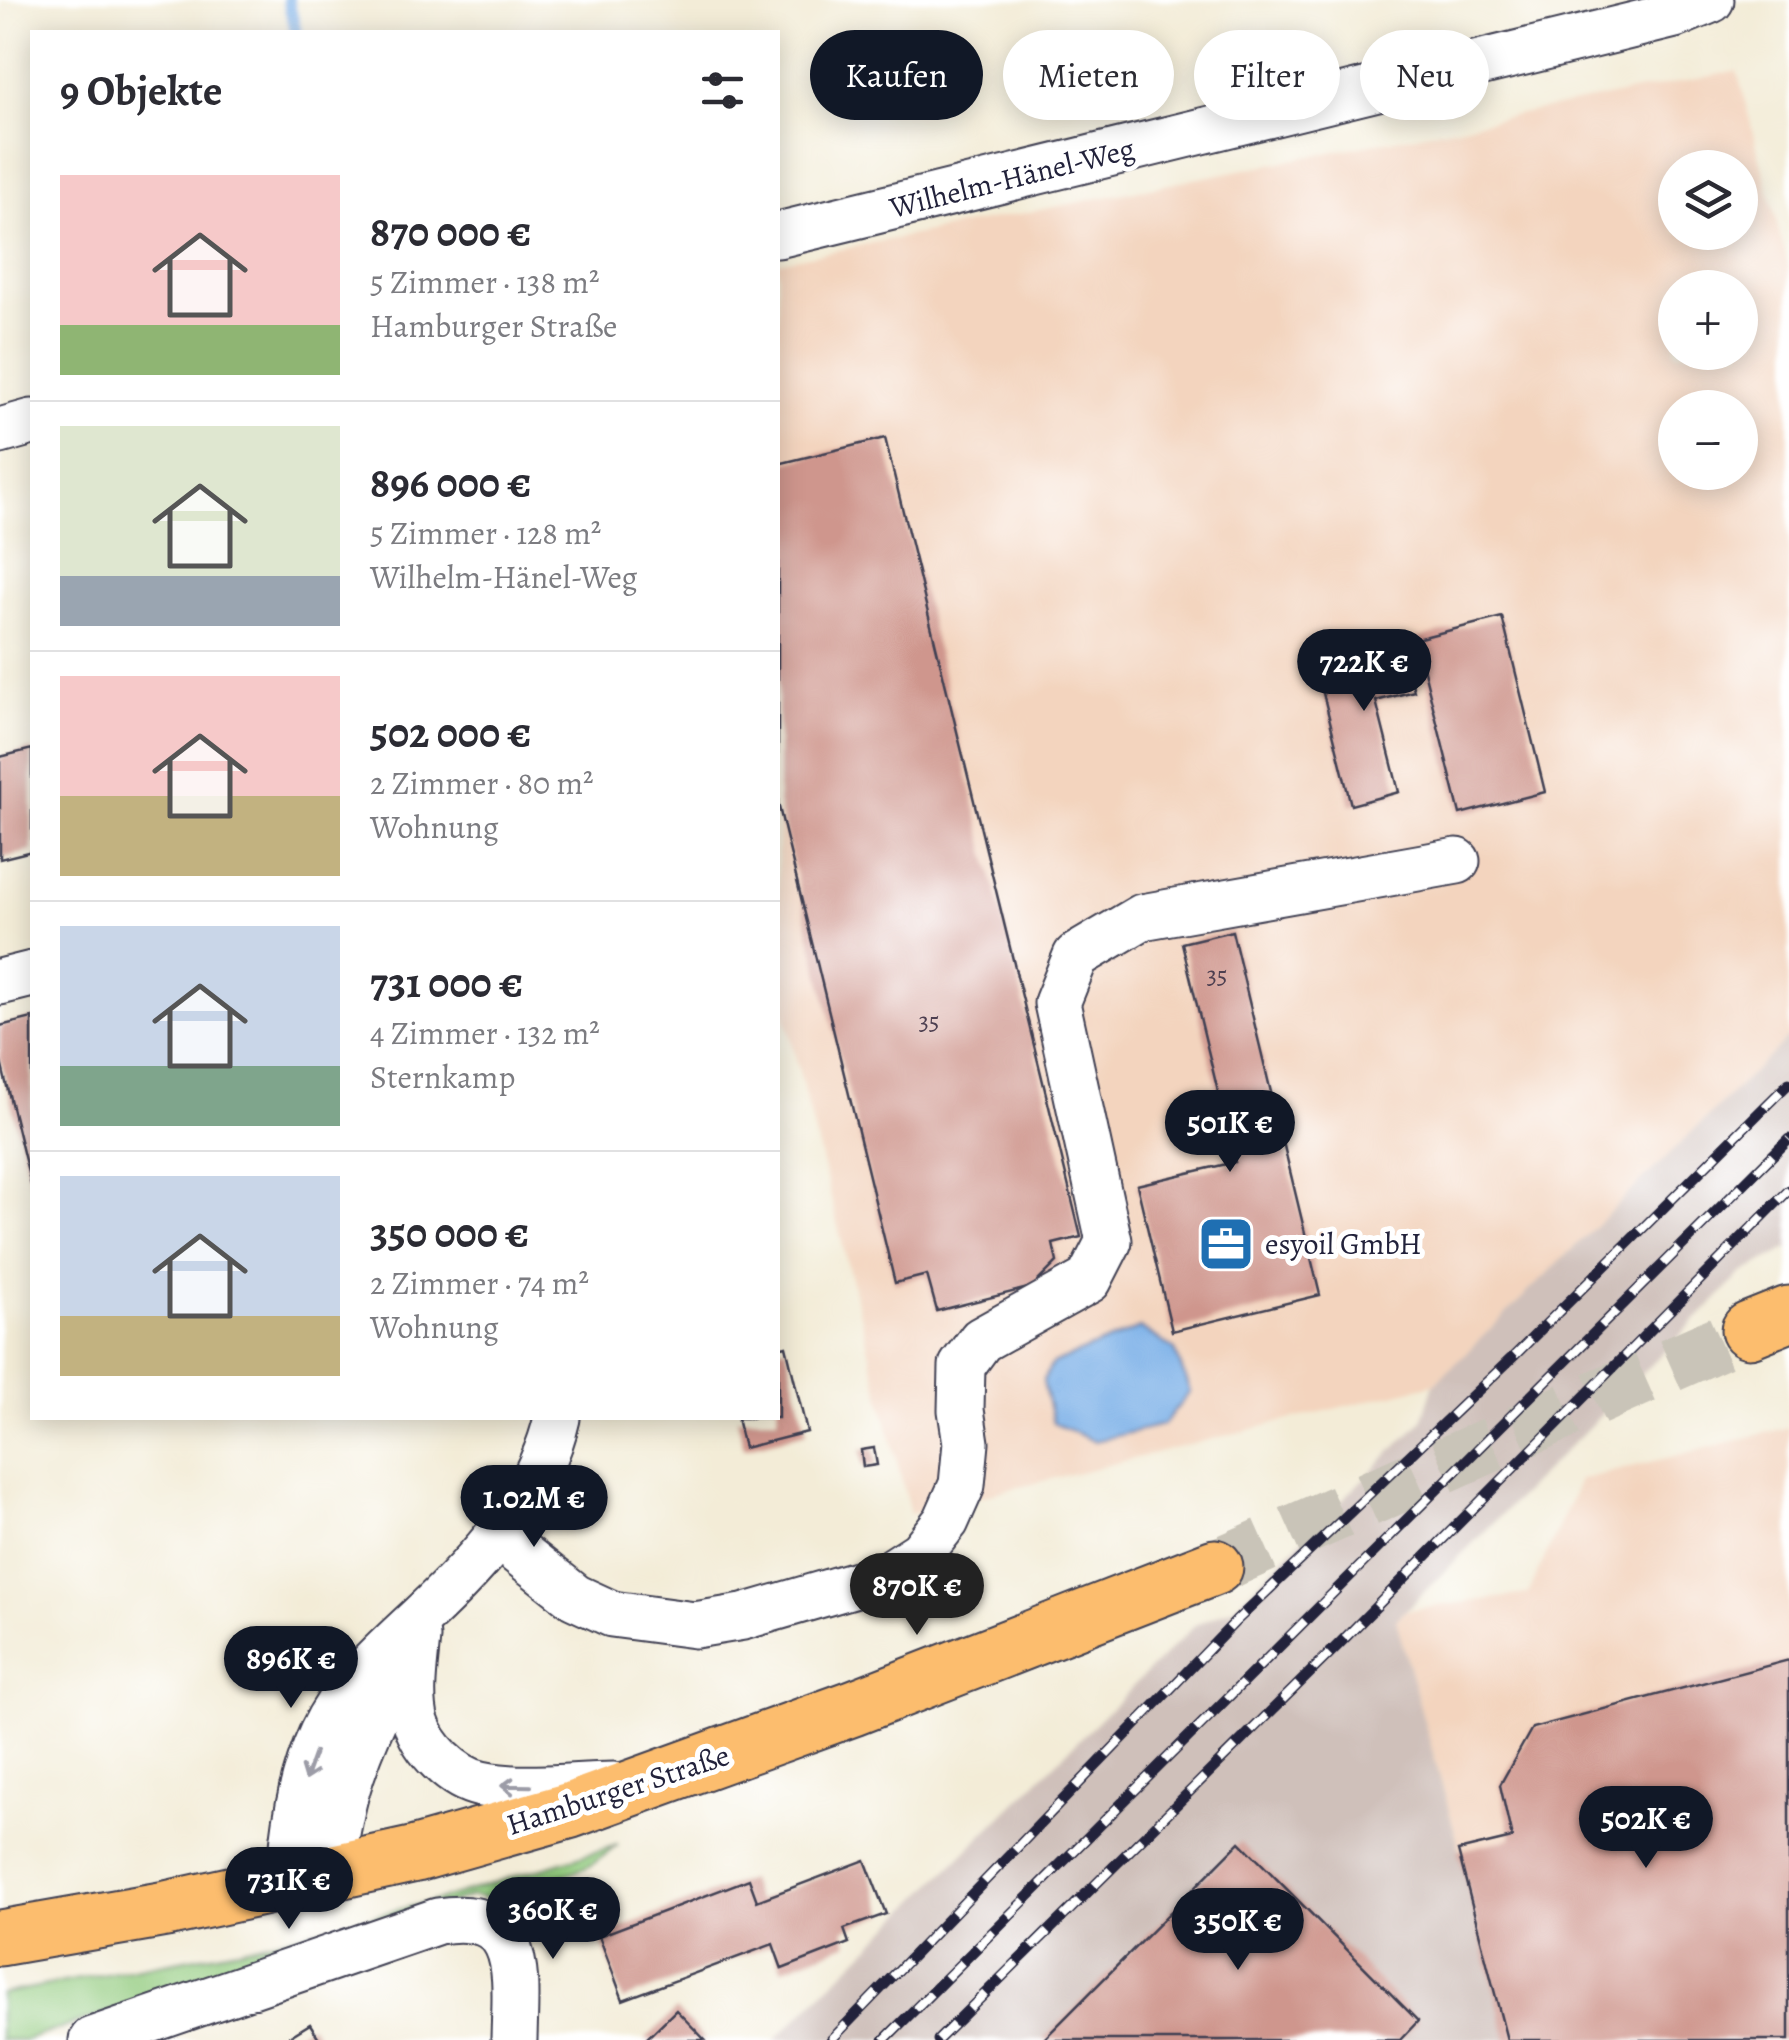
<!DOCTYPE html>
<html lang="de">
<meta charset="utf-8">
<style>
:root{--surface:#fff;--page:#f2f2f3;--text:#2b2b33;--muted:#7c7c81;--line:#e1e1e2;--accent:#111827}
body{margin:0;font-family:Alegreya,serif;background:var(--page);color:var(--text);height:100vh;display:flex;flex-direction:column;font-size:38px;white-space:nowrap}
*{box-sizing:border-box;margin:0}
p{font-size:32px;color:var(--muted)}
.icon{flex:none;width:55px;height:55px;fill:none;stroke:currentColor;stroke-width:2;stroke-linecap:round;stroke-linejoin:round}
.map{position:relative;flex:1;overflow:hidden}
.details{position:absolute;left:30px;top:30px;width:750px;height:1390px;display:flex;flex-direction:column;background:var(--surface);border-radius:0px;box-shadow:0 5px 25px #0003}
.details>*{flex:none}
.hud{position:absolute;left:810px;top:30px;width:828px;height:90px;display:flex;gap:20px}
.buttons{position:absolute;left:1658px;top:150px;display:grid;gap:20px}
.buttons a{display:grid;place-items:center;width:100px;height:100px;border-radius:50%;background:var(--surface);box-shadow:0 5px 25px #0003;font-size:50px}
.price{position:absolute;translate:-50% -85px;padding:0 22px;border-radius:35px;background:var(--accent);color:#fff;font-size:32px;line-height:65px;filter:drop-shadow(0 2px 5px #0008)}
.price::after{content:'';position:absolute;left:50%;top:60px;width:30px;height:22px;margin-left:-15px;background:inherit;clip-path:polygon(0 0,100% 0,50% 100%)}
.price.current{background:#222;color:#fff}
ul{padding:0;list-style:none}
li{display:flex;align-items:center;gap:30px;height:250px;padding:0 30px}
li+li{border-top:2px solid var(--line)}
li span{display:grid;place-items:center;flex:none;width:280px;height:200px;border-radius:0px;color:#555}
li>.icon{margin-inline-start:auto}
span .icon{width:120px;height:120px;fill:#fffc;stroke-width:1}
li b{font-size:42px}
h2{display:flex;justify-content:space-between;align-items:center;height:120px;padding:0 30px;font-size:42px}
.pill{padding:0 35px;border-radius:45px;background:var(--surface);box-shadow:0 5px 25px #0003;font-size:35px;line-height:90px}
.pill.current{background:var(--accent);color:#fff}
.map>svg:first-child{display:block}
.built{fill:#f3d4be;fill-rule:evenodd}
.industrial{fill:#cfc0ba}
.green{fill:#91ca7d;stroke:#5a765c;stroke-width:2.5}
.water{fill:#79afe7;stroke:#4e6891;stroke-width:2.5}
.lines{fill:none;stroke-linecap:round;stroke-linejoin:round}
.stream{stroke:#79afe7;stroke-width:12}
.building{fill:#cf968d}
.major-tunnel{stroke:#c9c4b8;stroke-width:55;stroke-dasharray:55 28;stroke-linecap:butt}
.minor-casing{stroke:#414052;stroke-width:49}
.major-casing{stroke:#414052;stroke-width:59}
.minor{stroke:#fff;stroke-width:45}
.major{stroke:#fcbd6e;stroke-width:55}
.rail-casing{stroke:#22223b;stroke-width:11}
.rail{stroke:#fff;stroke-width:8;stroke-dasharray:22;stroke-linecap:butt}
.oneway{stroke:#9c9ca7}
.labels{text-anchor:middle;stroke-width:10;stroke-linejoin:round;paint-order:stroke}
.number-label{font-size:25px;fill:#4d3f50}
.street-label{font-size:30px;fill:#22223b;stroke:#fff}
.poi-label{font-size:30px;fill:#22223b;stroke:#fff;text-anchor:start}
</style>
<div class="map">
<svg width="1789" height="2040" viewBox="0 0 1789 2040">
<rect width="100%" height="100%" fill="#fff"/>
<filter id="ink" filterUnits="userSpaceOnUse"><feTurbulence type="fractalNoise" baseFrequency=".01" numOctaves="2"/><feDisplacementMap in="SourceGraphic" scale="20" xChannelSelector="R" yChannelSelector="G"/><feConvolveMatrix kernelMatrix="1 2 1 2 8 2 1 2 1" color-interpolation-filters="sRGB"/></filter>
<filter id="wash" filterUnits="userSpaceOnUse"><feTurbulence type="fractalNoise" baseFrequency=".0048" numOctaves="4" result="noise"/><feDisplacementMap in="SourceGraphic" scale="40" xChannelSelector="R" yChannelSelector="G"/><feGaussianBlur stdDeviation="2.25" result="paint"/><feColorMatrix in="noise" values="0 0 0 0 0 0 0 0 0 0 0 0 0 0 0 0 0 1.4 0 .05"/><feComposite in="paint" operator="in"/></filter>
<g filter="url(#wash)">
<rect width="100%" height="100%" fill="#f3ecd7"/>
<g class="built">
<path d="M1737,71L1789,269V1037L1434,1384L910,1514L778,987V262ZM1675,168H1740V232H1675ZM1675,288H1740V352H1675ZM1675,408H1740V472H1675Z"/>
<polygon points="1789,1427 1789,2040 1513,2040 1396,1620 1407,1610 1528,1594 1580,1480"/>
</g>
<polygon class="industrial" points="1789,1037 1789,1248 1743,1273 1396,1620 1513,2040 775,2040 1195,1625 1234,1607 1422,1421 1434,1384"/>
<polygon class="green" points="618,1845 590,1866 497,1901 472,1896 25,2040 0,2040 0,1994 239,1949 442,1899"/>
<polygon class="water" points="1140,1328 1175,1350 1190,1392 1163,1425 1094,1441 1053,1423 1043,1381 1052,1364"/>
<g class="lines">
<polyline class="stream" points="288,0 296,32"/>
</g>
<g id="blocks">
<g class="building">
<polygon points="885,438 1081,1237 1053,1244 1057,1262 1032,1287 937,1311 927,1275 895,1283 778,803 778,464"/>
<polygon points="1502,617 1545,792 1460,814 1416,639"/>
<polygon points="1401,639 1414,691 1376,701 1399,792 1351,805 1315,661"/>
<polygon points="32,749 32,851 0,859 0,757"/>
<polygon points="1232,931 1320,1295 1172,1331 1137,1185 1235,1162 1182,943"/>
<polygon points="32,1018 32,1185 31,1185 0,1058 0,1026"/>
<polygon points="786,1346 807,1432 744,1448 737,1418 778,1418 778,1348"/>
<polygon points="874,1448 877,1465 863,1467 861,1450"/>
<polygon points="1789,1660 1789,2040 1507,2040 1458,1851 1512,1838 1500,1785 1532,1728"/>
<polygon points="1240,1842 1418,2021 1400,2040 1043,2040"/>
<polygon points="865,1860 886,1914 844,1929 849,1943 782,1969 773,1944 623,2000 599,1936 749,1879 757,1901"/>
<polygon points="676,2010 705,2040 645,2040"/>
<polygon points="310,2024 320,2040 284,2040"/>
</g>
</g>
</g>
<g filter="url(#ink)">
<use href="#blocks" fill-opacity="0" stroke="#414052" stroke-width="2.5"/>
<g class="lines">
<polyline class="major-tunnel" points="1215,1567 1749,1330"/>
<g class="minor-casing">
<g id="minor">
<polyline points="778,235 1675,15 1711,0"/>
<polyline points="0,431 32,422"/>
<polyline points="0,982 32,974"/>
<polyline points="498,1536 575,1597 612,1614 695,1625 743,1617 887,1575 921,1553 946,1521 962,1485 966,1443 961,1410 962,1366 981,1340 1089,1280 1109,1241 1057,1003 1076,956 1142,917 1457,861"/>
<path d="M417,1637C415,1663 409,1696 416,1722C424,1749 453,1778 481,1784C523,1793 572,1785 614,1785"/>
<path d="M330,1873C335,1845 339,1816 347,1789C362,1739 386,1691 412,1646"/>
<path d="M290,1882C293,1830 300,1781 322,1733C343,1687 385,1651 421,1617C479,1563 539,1498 557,1418"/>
<path d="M92,2040L438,1921C527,1907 515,1977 514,2040"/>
</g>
</g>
<g class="major-casing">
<g id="major">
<polyline points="1749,1330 1789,1314"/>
<polyline points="0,1938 166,1909 416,1854 571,1810 853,1708 1215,1567"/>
</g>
</g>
<use href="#minor" class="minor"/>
<use href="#major" class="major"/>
<g class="rail-casing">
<g id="rail">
<polyline points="831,2040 1236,1621 1515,1355 1789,1083"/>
<polyline points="884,2040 1789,1139"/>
<polyline points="938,2040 1337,1646 1789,1190"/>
</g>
</g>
<use href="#rail" class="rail"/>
</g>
<defs><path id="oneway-shaft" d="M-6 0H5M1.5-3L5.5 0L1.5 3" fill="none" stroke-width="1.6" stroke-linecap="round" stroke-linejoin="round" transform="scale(2.5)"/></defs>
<g class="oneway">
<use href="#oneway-shaft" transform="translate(310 1766) rotate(110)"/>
<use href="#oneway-shaft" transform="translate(516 1786) rotate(-179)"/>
</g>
</g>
<defs>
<g id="office-square" transform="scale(2.875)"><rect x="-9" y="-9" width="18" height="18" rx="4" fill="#1f6fb2" stroke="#fff"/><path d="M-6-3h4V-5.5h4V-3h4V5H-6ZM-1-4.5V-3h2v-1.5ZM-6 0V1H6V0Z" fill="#fff"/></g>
</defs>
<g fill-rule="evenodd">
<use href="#office-square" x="1226" y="1244"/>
</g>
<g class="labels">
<g class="number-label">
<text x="1217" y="983">35</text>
<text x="929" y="1029">35</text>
</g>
<g class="street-label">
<text transform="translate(1012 178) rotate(-14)" y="10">Wilhelm-Hänel-Weg</text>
<text transform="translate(618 1790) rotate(-18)" y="10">Hamburger Straße</text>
</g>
<g class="poi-label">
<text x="1265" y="1254">esyoil GmbH</text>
</g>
</g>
</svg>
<div class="buttons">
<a><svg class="icon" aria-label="layers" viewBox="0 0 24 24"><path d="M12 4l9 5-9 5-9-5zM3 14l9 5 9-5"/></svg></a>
<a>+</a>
<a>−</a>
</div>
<b class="price" style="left:1364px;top:714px">722K €</b>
<b class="price" style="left:1230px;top:1175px">501K €</b>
<b class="price" style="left:534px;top:1550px">1.02M €</b>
<b class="price current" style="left:917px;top:1638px">870K €</b>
<b class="price" style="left:291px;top:1711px">896K €</b>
<b class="price" style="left:1646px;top:1871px">502K €</b>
<b class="price" style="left:289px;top:1932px">731K €</b>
<b class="price" style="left:553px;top:1962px">360K €</b>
<b class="price" style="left:1238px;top:1973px">350K €</b>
<div class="hud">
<a class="pill current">Kaufen</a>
<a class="pill">Mieten</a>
<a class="pill">Filter</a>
<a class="pill">Neu</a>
</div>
<section class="details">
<h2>9 Objekte<svg class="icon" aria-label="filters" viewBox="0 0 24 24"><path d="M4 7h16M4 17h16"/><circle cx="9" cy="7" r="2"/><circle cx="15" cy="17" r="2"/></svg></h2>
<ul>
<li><span style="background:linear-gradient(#f6c9c9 75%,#8fb573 0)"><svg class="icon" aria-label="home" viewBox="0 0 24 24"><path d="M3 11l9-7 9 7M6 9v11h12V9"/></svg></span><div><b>870 000 €</b><p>5 Zimmer · 138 m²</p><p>Hamburger Straße</p></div></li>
<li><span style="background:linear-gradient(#dfe7d0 75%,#9aa5b1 0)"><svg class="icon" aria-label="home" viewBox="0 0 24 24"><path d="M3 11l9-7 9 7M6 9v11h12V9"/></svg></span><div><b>896 000 €</b><p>5 Zimmer · 128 m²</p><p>Wilhelm-Hänel-Weg</p></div></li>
<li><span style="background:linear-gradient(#f6c9c9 60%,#c2b280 0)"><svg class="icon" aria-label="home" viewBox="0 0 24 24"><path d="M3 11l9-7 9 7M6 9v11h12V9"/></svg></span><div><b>502 000 €</b><p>2 Zimmer · 80 m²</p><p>Wohnung</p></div></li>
<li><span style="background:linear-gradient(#c9d6e8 70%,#7fa58c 0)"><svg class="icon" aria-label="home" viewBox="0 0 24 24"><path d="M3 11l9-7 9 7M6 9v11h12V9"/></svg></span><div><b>731 000 €</b><p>4 Zimmer · 132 m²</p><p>Sternkamp</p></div></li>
<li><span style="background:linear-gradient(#c9d6e8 70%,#c2b280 0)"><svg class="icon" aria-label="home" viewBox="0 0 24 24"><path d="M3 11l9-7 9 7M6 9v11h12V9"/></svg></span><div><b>350 000 €</b><p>2 Zimmer · 74 m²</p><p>Wohnung</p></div></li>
</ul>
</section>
</div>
